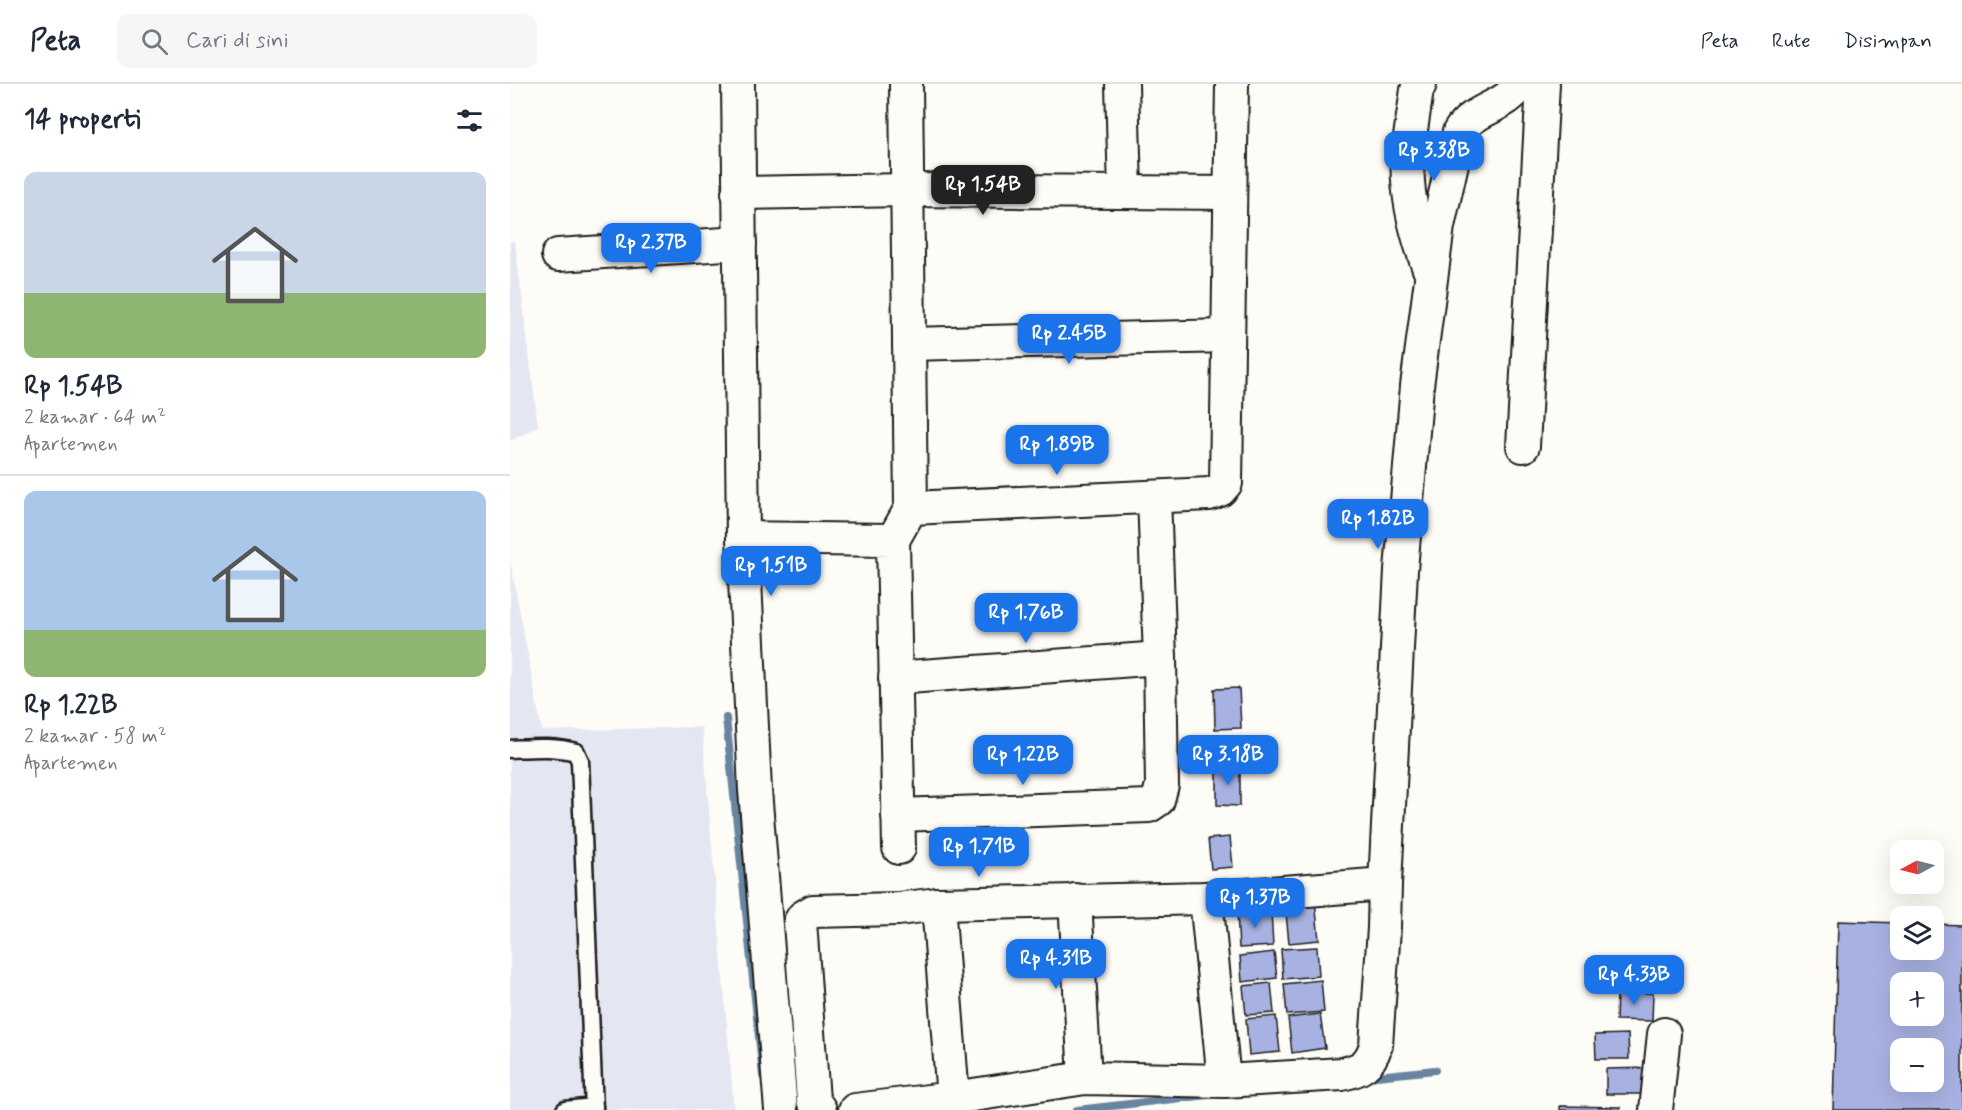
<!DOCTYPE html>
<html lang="id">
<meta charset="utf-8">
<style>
:root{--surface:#fff;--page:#f6f6f7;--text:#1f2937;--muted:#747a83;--line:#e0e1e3;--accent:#1a73e8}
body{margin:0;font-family:Mynerve,sans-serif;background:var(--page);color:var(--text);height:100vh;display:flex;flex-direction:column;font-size:22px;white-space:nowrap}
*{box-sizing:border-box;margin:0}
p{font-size:20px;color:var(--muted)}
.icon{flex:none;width:33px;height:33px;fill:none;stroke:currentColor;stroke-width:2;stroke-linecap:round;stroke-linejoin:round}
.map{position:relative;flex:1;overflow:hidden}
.sheet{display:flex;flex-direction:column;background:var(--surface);width:510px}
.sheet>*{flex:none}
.needle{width:39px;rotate:263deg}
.controls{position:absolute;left:1380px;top:756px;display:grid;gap:12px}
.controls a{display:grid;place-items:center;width:54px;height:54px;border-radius:12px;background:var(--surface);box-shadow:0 6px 24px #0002;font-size:30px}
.price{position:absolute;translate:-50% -51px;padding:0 14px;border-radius:12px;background:var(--accent);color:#fff;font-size:20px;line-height:39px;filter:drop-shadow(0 2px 3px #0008)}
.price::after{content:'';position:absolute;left:50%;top:36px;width:18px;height:14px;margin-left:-9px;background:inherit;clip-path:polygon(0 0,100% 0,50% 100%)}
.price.on{background:#222;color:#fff}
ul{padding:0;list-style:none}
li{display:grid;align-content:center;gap:12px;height:318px;padding:0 24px}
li+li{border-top:2px solid var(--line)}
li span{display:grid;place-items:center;height:186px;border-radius:12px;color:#555}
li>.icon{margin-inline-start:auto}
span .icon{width:108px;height:108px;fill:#fffc;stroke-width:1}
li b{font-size:26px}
h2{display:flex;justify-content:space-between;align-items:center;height:72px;padding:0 24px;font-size:26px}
header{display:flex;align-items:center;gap:36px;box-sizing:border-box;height:84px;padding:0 30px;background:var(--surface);border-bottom:2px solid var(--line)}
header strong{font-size:28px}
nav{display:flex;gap:33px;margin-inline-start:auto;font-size:21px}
.search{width:420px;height:54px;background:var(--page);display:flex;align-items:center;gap:15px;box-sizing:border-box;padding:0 21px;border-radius:12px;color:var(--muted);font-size:22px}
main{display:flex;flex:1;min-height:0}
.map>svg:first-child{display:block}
.built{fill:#e4e6f1}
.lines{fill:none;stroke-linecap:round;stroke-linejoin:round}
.stream{stroke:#68849f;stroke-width:8}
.building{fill:#a8b2e2;stroke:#1c1c1c;stroke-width:1.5;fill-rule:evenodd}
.service-casing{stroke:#1c1c1c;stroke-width:21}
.minor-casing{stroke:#1c1c1c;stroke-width:36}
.service{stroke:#fdfcf7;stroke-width:16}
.minor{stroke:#fdfcf7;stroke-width:32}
</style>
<header>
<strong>Peta</strong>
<div class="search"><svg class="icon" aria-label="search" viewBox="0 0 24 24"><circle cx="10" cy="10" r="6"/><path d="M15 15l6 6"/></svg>Cari di sini</div>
<nav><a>Peta</a><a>Rute</a><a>Disimpan</a></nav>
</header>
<main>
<section class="sheet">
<h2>14 properti<svg class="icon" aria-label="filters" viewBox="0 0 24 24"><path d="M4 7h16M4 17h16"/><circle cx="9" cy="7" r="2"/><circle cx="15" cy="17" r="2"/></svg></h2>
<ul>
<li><span style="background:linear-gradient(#c9d6e8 65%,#8fb573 0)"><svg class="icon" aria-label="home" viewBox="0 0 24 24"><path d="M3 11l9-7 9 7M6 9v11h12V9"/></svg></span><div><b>Rp 1.54B</b><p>2 kamar · 64 m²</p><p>Apartemen</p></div></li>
<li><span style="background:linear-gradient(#a9c7e8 75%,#8fb573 0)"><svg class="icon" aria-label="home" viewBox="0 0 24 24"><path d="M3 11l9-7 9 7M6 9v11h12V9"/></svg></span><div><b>Rp 1.22B</b><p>2 kamar · 58 m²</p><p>Apartemen</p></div></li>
</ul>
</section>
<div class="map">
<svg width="1452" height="1026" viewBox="0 0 1452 1026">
<rect width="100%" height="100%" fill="#fdfcf7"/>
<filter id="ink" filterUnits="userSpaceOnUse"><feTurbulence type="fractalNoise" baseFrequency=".0167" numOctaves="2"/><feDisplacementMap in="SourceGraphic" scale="12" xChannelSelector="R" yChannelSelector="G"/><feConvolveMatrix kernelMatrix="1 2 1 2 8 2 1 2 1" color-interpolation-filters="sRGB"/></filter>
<g filter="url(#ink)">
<g class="built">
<polygon points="0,157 5,158 28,342 0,357"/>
<polygon points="0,476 32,647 192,643 224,1026 0,1026"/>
</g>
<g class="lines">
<g class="stream">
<polyline points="216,634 253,992"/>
<polyline points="857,993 925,986"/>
<polyline points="567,1026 698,1011"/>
</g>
</g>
<g class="building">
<polygon points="729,604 731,644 705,645 704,605"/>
<polygon points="707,682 730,683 730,722 707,721"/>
<polygon points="720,753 723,783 701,785 698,755"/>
<polygon points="805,816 809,856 779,859 775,819"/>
<polygon points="761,826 763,862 729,864 727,828"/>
<path d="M1328,837L1390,839V866H1424V840L1452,841V1026H1323ZM1390,898H1424V932H1390ZM1390,964H1424V998H1390Z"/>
<polygon points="807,863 809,892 773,895 771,865"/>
<polygon points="764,868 767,894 732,898 730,872"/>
<polygon points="811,896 814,928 777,931 774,900"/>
<polygon points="761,899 764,929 736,931 733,902"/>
<polygon points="1107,908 1143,909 1142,937 1106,936"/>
<polygon points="810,930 815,964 782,969 778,934"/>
<polygon points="766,932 770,968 739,971 736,935"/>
<polygon points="1118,950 1119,975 1086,975 1085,951"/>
<polygon points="1138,984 1138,1010 1096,1010 1096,985"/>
<polygon points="1050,1022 1110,1023 1110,1026 1050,1026"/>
</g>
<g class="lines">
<g class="service-casing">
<g id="service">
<path d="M0,665C23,664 44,662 66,668L70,677L84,1026"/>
<polyline points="55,1026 84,1023"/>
</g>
</g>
<g class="minor-casing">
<g id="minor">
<polyline points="228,0 233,454 245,706 271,1026"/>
<polyline points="612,0 615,108"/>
<path d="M910,0L907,6C904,27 900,49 898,71C895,109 906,150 919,185"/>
<polyline points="228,109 397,106 719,109"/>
<polyline points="48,171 230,159"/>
<polyline points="399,260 717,252"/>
<polyline points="1013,362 1033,0"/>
<polyline points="401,424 699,410 710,406 716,399 722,0"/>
<polyline points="233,454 383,456 389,764"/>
<polyline points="383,456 401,424 396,0"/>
<polyline points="385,594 650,574"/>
<polyline points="388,731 639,722 648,716 652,701 650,574 644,413"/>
<polyline points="696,814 714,997"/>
<polyline points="565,816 575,994"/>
<polyline points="428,820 443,1014"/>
<polyline points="310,1026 303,1016 290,838 293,833 303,827 388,825 428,820 696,814 875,800"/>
<path d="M345,1026L443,1014L575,994L714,997L832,990C851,986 860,981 866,961L874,844L875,800L891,486L907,302L928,142L949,48C963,24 996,24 1010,0"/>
<polyline points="1146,1026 1154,950"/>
</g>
</g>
<use href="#service" class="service"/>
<use href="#minor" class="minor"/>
</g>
</g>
</svg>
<div class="controls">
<a><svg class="needle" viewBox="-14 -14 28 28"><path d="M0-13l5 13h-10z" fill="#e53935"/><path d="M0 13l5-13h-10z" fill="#747a83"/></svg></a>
<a><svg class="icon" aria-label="layers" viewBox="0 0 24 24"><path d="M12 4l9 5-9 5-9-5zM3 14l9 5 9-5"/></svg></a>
<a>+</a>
<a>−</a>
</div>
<b class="price" style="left:924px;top:98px">Rp 3.38B</b>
<b class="price on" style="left:473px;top:132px">Rp 1.54B</b>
<b class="price" style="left:141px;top:190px">Rp 2.37B</b>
<b class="price" style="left:559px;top:281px">Rp 2.45B</b>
<b class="price" style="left:547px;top:392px">Rp 1.89B</b>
<b class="price" style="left:868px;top:466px">Rp 1.82B</b>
<b class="price" style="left:261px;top:513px">Rp 1.51B</b>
<b class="price" style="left:516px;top:560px">Rp 1.76B</b>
<b class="price" style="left:513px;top:702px">Rp 1.22B</b>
<b class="price" style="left:718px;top:702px">Rp 3.18B</b>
<b class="price" style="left:469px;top:794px">Rp 1.71B</b>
<b class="price" style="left:745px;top:845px">Rp 1.37B</b>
<b class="price" style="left:546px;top:906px">Rp 4.31B</b>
<b class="price" style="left:1124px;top:922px">Rp 4.33B</b>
</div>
</main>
